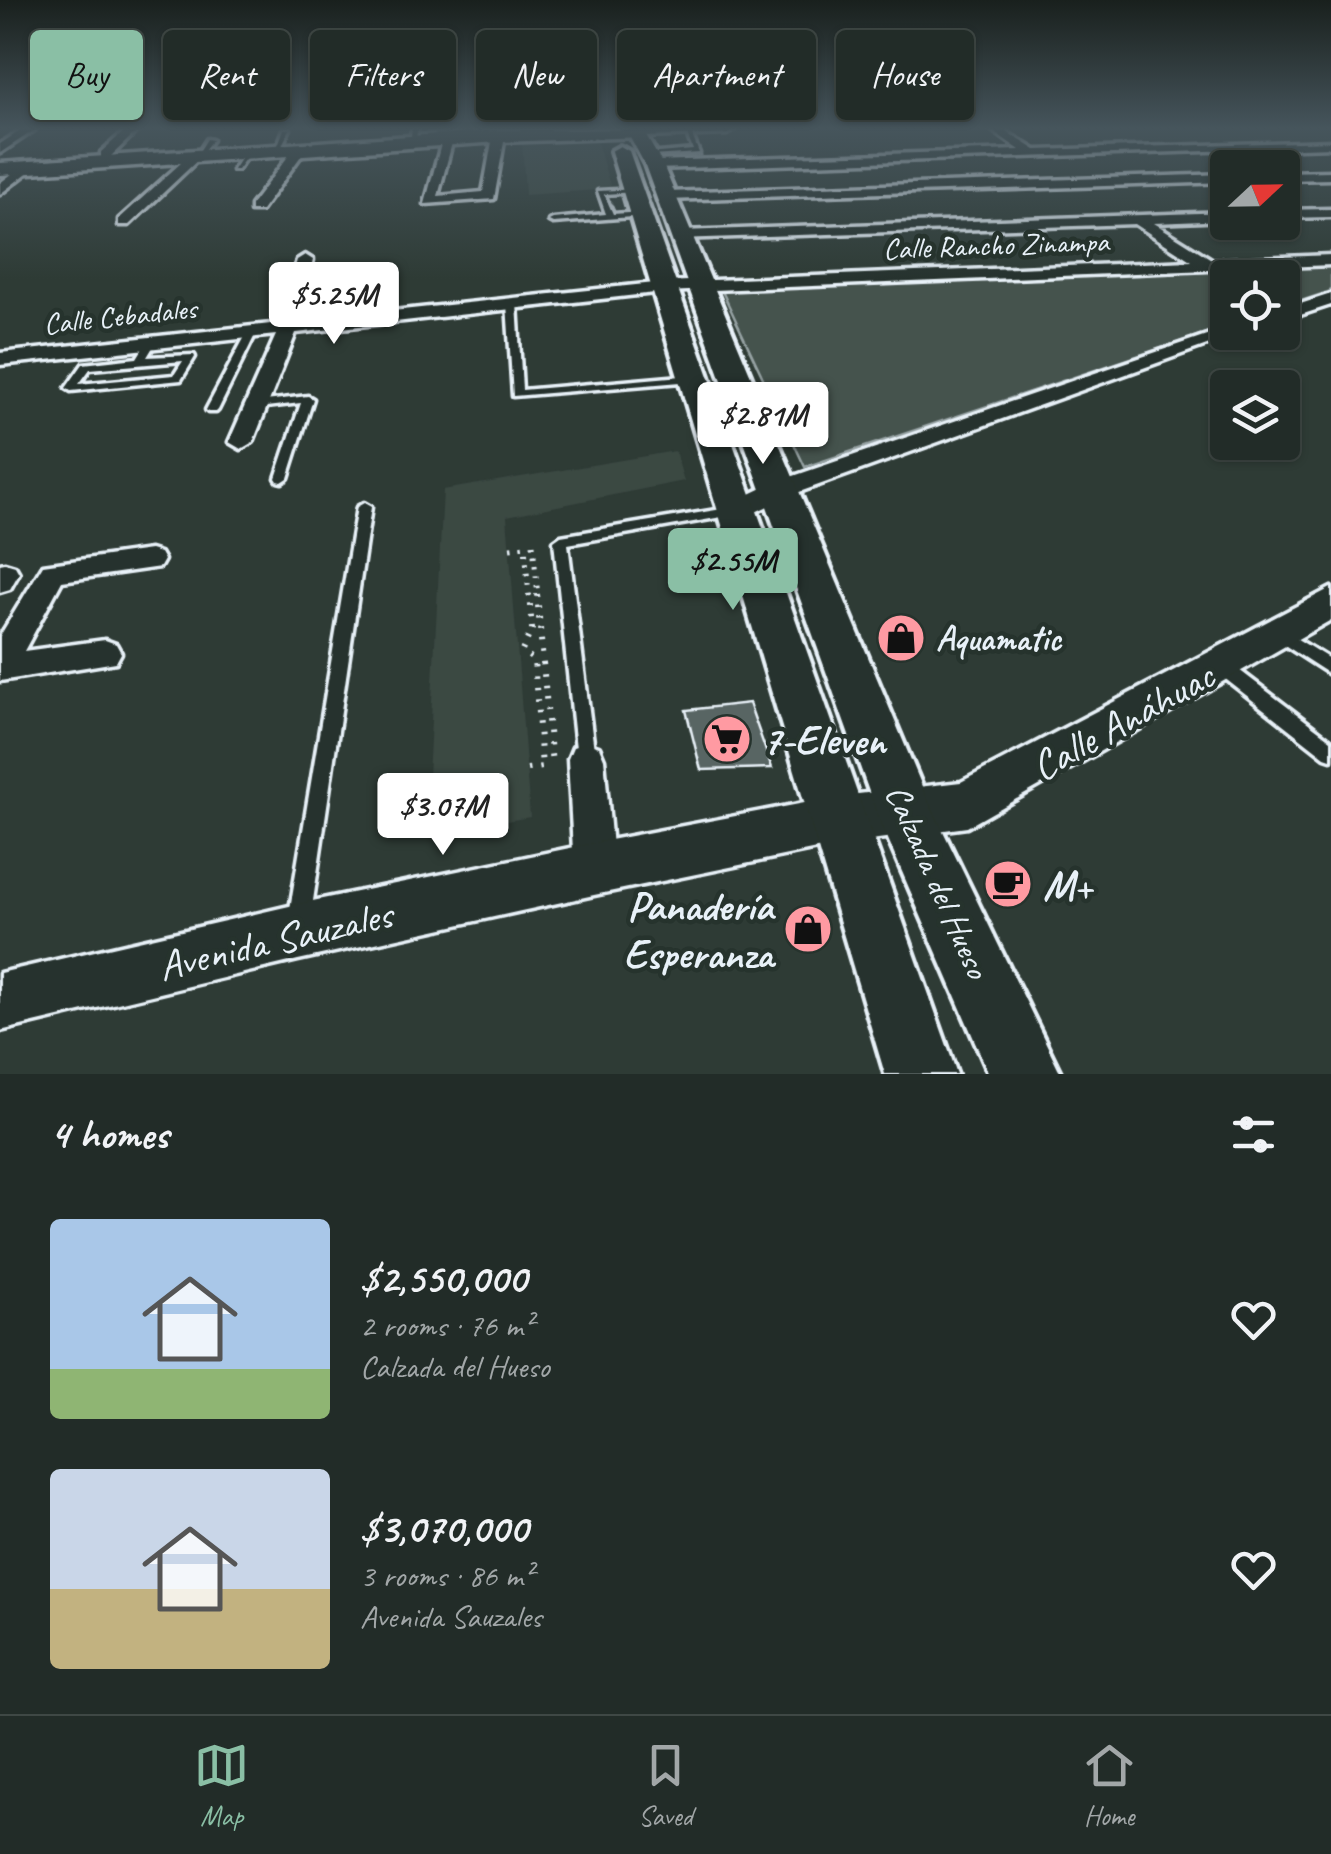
<!DOCTYPE html>
<meta charset="utf-8">
<style>
:root{--surface:#222c28;--page:#2a3430;--text:#f1f3f6;--muted:#a2a7a8;--line:#3f4845;--accent:#8abfa5}
body{margin:0;font-family:Caveat,sans-serif;background:var(--page);color:var(--text);height:100vh;display:flex;flex-direction:column;font-size:38px;white-space:nowrap}
*{box-sizing:border-box;margin:0}
p{font-size:32px;color:var(--muted)}
.icon{flex:none;width:55px;height:55px;fill:none;stroke:currentColor;stroke-width:2;stroke-linecap:round;stroke-linejoin:round}
.map{position:relative;height:1074px;overflow:hidden}
.panel{display:flex;flex-direction:column;background:var(--surface);flex:1}
.panel>*{flex:none}
.hud{position:absolute;left:30px;top:30px;width:1272px;height:90px;display:flex;gap:20px}
.needle{width:65px;rotate:68deg}
.tools{position:absolute;left:1210px;top:150px;display:grid;gap:20px}
.tools a{display:grid;place-items:center;width:90px;height:90px;border-radius:10px;background:var(--surface);box-shadow:0 2px 8px #0004,0 0 0 2px var(--line);font-size:50px}
.price{position:absolute;translate:-50% -85px;padding:0 22px;border-radius:10px;background:#fff;color:#222;font-size:32px;line-height:65px;filter:drop-shadow(0 2px 5px #0008)}
.price::after{content:'';position:absolute;left:50%;top:60px;width:30px;height:22px;margin-left:-15px;background:inherit;clip-path:polygon(0 0,100% 0,50% 100%)}
.price.on{background:var(--accent);color:#111}
ul{padding:0;list-style:none}
li{display:flex;align-items:center;gap:30px;height:250px;padding:0 50px}
li span{display:grid;place-items:center;flex:none;width:280px;height:200px;border-radius:10px;color:#555}
li>.icon{margin-inline-start:auto}
span .icon{width:120px;height:120px;fill:#fffc;stroke-width:1}
li b{font-size:42px}
h2{display:flex;justify-content:space-between;align-items:center;height:120px;padding:0 50px;font-size:42px}
.pill{padding:0 35px;border-radius:10px;background:var(--surface);box-shadow:0 2px 8px #0004,0 0 0 2px var(--line);font-size:35px;line-height:90px}
.pill.on{background:var(--accent);color:#111}
.dock{display:flex;justify-content:space-around;align-items:center;height:140px;border-top:2px solid var(--line);background:var(--surface);font-size:28px;color:var(--muted)}
.dock a{display:grid;justify-items:center;gap:5px}
.dock .on{color:var(--accent)}
.map>svg:first-child{display:block}
.built{fill:#3b4843}
.green{fill:#45524e;stroke:#96a2a3;stroke-width:2.5}
.building{fill:#596563;stroke:#e8f1f8;stroke-width:2.5}
.lines{fill:none;stroke-linecap:round;stroke-linejoin:round}
.service-casing{stroke:#e8f1f8;stroke-width:7}
.minor-casing{stroke:#e8f1f8;stroke-width:7}
.tertiary-casing{stroke:#e8f1f8;stroke-width:7}
.secondary-casing{stroke:#e8f1f8;stroke-width:8}
.primary-casing{stroke:#e8f1f8;stroke-width:7}
.path-far1{stroke:#e8f1f8;stroke-width:5;stroke-dasharray:2.5 8;stroke-linecap:butt}
.path{stroke:#e8f1f8;stroke-width:6;stroke-dasharray:2.5 9;stroke-linecap:butt}
.service{fill:#26332d;fill-rule:evenodd}
.minor{fill:#26332d;fill-rule:evenodd}
.tertiary{fill:#26332d;fill-rule:evenodd}
.secondary{fill:#26332d;fill-rule:evenodd}
.primary{fill:#26332d;fill-rule:evenodd}
.labels{text-anchor:middle;stroke-width:9;stroke-linejoin:round;paint-order:stroke}
.far-street-label{font-size:30px;fill:#e8f1f8;stroke:#26332d}
.poi-label{font-size:35px;font-weight:bold;fill:#e8f1f8;stroke:#26332d;text-anchor:start}
.street-label{font-size:35px;fill:#e8f1f8;stroke:#26332d}
.near-street-label{font-size:42px;fill:#e8f1f8;stroke:#26332d}
.near-poi-label{font-size:42px;font-weight:bold;fill:#e8f1f8;stroke:#26332d;text-anchor:start}
</style>
<div class="map">
<svg width="1331" height="1074" viewBox="0 0 1331 1074">
<rect width="100%" height="100%" fill="#2e3b35"/>
<filter id="ink" filterUnits="userSpaceOnUse"><feTurbulence type="fractalNoise" baseFrequency=".01" numOctaves="2"/><feDisplacementMap in="SourceGraphic" scale="20" xChannelSelector="R" yChannelSelector="G"/><feConvolveMatrix kernelMatrix="1 2 1 2 8 2 1 2 1" color-interpolation-filters="sRGB"/></filter>
<g filter="url(#ink)">
<g class="built">
<polygon points="595,136 611,189 525,195 522,138"/>
<polygon points="675,451 684,481 507,516 530,817 425,835 443,490"/>
</g>
<polygon class="green" points="1331,266 1331,291 1283,307 1282,278 1228,278 1227,326 805,467 721,289"/>
<polygon class="building" points="749,703 772,768 701,770 686,710"/>
<g class="lines">
<g class="service-casing">
<g id="service">
<polygon points="284,129 290,129 282,145 278,145"/>
<polygon points="412,129 418,129 416,137 411,136"/>
<polygon points="685,129 690,130 699,153 650,156 647,154 693,150"/>
<polygon points="207,139 212,140 204,150 200,150"/>
<polygon points="245,151 250,152 237,170 233,170"/>
<polygon points="637,189 635,192 604,194 613,214 642,212 645,212 645,216 553,223 549,221 553,219 606,214 598,191"/>
<polygon points="512,300 517,303 522,390 693,375 698,378 693,381 513,396 507,303"/>
<polygon points="249,329 257,331 218,410 216,412 208,412 206,410"/>
<path d="M151,339L156,342L147,357L194,355L195,357L181,380L71,391L66,388L83,364L137,358L148,340ZM183,361L174,375L79,384L90,369Z"/>
<polygon points="308,396 313,399 288,478 282,482 278,481 276,478 301,403 257,408 251,405 257,402"/>
<polygon points="364,503 371,507 310,921 307,929 299,932 291,929 288,921 357,507"/>
<polygon points="734,507 739,508 741,511 739,514 568,544 595,758 592,764 586,766 580,764 577,758 554,541 561,536"/>
<polygon points="1278,627 1331,660 1331,675 1272,637 1270,633 1272,629"/>
<polygon points="1220,658 1226,660 1331,740 1331,759 1325,757 1214,670 1212,665 1214,660"/>
</g>
</g>
<g class="minor-casing">
<g id="minor">
<polygon points="23,129 36,129 0,153 0,144"/>
<polygon points="127,129 139,129 109,158 101,158 101,152"/>
<polygon points="990,129 1002,129 1036,150 1331,141 1331,147 654,169 648,165 654,161 1020,150"/>
<polygon points="499,133 505,136 494,199 425,204 443,137 453,139 438,196 483,192 493,136"/>
<polygon points="296,146 306,149 261,211 251,211 251,205"/>
<polygon points="192,153 202,156 129,225 119,225 119,219"/>
<polygon points="25,164 35,167 0,194 0,183"/>
<polygon points="1331,171 1331,179 1282,180 1282,172"/>
<polygon points="1228,174 1228,182 666,200 659,196 666,192"/>
<polygon points="1331,209 1331,217 1282,218 1282,210"/>
<polygon points="1228,212 1228,220 1154,223 1213,260 1331,255 1331,265 664,292 296,333 253,442 241,449 229,442 276,335 0,365 0,353 664,282 1192,261 1135,224 676,239 673,236 681,231"/>
<polygon points="305,255 313,260 300,314 298,318 284,318 282,314 297,260"/>
<polygon points="1331,294 1331,305 1282,321 1282,310"/>
<polygon points="1227,328 1228,332 1243,332 791,495 747,516 729,516 725,510 729,504 773,483"/>
<polygon points="150,550 160,553 164,560 160,567 62,581 24,651 105,640 116,644 121,653 116,662 0,681 0,636 43,565"/>
<polygon points="5,563 15,566 19,573 10,589 0,592 0,564"/>
<polygon points="586,743 599,747 604,759 614,869 608,883 594,889 580,883 574,869 568,759 573,747"/>
</g>
</g>
<g class="tertiary-casing">
<polygon id="tertiary" points="1331,588 1331,620 967,827 841,844 594,895 298,960 0,1031 0,973 298,904 594,843 841,796 961,782"/>
</g>
<g class="secondary-casing">
<g id="secondary">
<polygon points="626,129 642,129 663,165 926,796 1061,1074 989,1074 876,811 645,165"/>
<polygon points="620,146 629,151 957,1074 885,1074 611,151"/>
</g>
</g>
<g class="primary-casing">
<polygon id="primary" points="736,129 727,134 499,142 0,175 0,163 499,130"/>
</g>
<g class="path-far1">
<polyline points="533,544 538,597"/>
<polyline points="510,548 525,546 529,597"/>
</g>
<g class="path">
<polyline points="537,594 552,765"/>
<polyline points="527,769 542,767 534,660 522,651 532,629 529,594"/>
</g>
<use href="#service" class="service"/>
<use href="#minor" class="minor"/>
<use href="#tertiary" class="tertiary"/>
<use href="#secondary" class="secondary"/>
<use href="#primary" class="primary"/>
</g>
</g>
<linearGradient id="sky" x2="0" y2="1"><stop stop-color="#19201d"/><stop offset="0.46" stop-color="#46555c"/><stop offset="1" stop-color="#46555c" stop-opacity="0"/></linearGradient>
<rect width="1331" height="279" fill="url(#sky)"/>
<defs>
<g id="shop-disc" transform="scale(2.5)"><circle r="9.5" fill="#ff9aa2" stroke="#26332d"/><path d="M-5-2.5h2.3a2.7 3.5 0 0 1 5.4 0H5L5.5 6h-11ZM-1.5-2.5h3a1.5 2.3 0 0 0-3 0Z" fill="#111"/></g>
<g id="supermarket-disc" transform="scale(2.5)"><circle r="9.5" fill="#ff9aa2" stroke="#26332d"/><path d="M-6-5.5h2.5l.6 2H6L4.5 2H-2.5L-4.4-4H-6ZM-1.5 3.2a1.3 1.3 0 1 0 .1 0ZM3 3.2a1.3 1.3 0 1 0 .1 0Z" fill="#111"/></g>
<g id="cafe-disc" transform="scale(2.5)"><circle r="9.5" fill="#ff9aa2" stroke="#26332d"/><path d="M-5.5-4.5H6V0H3Q3 3.5 0 3.5H-2.5Q-5.5 3.5-5.5 0ZM3-3.2v2h1.7v-2ZM-6 4.5H4V6H-6Z" fill="#111"/></g>
</defs>
<g fill-rule="evenodd">
<use href="#shop-disc" x="901" y="638"/>
<use href="#supermarket-disc" x="727" y="739"/>
<use href="#cafe-disc" x="1008" y="884"/>
<use href="#shop-disc" x="808" y="929"/>
</g>
<g class="labels">
<g class="far-street-label">
<text transform="translate(996 245) rotate(-2)" y="10">Calle Rancho Zinampa</text>
<text transform="translate(120 316) rotate(-6)" y="10">Calle Cebadales</text>
</g>
<g class="poi-label">
<text x="936" y="650">Aquamatic</text>
</g>
<g class="street-label">
<text transform="translate(938 881) rotate(66)" y="12">Calzada del Hueso</text>
</g>
<g class="near-street-label">
<text transform="translate(1122 720) rotate(-29)" y="15">Calle Anáhuac</text>
<text transform="translate(275 939) rotate(-13)" y="15">Avenida Sauzales</text>
</g>
<g class="near-poi-label">
<text x="762" y="754">7-Eleven</text>
<text x="1043" y="899">M+</text>
<text x="773" y="920" text-anchor="end">Panadería<tspan x="773" dy="48">Esperanza</tspan></text>
</g>
</g>
</svg>
<div class="tools">
<a><svg class="needle" viewBox="-14 -14 28 28"><path d="M0-13l5 13h-10z" fill="#e53935"/><path d="M0 13l5-13h-10z" fill="#a2a7a8"/></svg></a>
<a><svg class="icon" aria-label="locate" viewBox="0 0 24 24"><circle cx="12" cy="12" r="6"/><path d="M12 2v4M12 18v4M2 12h4M18 12h4"/></svg></a>
<a><svg class="icon" aria-label="layers" viewBox="0 0 24 24"><path d="M12 4l9 5-9 5-9-5zM3 14l9 5 9-5"/></svg></a>
</div>
<b class="price" style="left:334px;top:347px">$5.25M</b>
<b class="price" style="left:763px;top:467px">$2.81M</b>
<b class="price on" style="left:733px;top:613px">$2.55M</b>
<b class="price" style="left:443px;top:858px">$3.07M</b>
<div class="hud">
<a class="pill on">Buy</a>
<a class="pill">Rent</a>
<a class="pill">Filters</a>
<a class="pill">New</a>
<a class="pill">Apartment</a>
<a class="pill">House</a>
</div>
</div>
<section class="panel">
<h2>4 homes<svg class="icon" aria-label="filters" viewBox="0 0 24 24"><path d="M4 7h16M4 17h16"/><circle cx="9" cy="7" r="2"/><circle cx="15" cy="17" r="2"/></svg></h2>
<ul>
<li><span style="background:linear-gradient(#a9c7e8 75%,#8fb573 0)"><svg class="icon" aria-label="home" viewBox="0 0 24 24"><path d="M3 11l9-7 9 7M6 9v11h12V9"/></svg></span><div><b>$2,550,000</b><p>2 rooms · 76 m²</p><p>Calzada del Hueso</p></div><svg class="icon" aria-label="heart" viewBox="0 0 24 24"><path d="M12 20l-8-8c-3-5 5-10 8-4 3-6 11-1 8 4z"/></svg></li>
<li><span style="background:linear-gradient(#c9d6e8 60%,#c2b280 0)"><svg class="icon" aria-label="home" viewBox="0 0 24 24"><path d="M3 11l9-7 9 7M6 9v11h12V9"/></svg></span><div><b>$3,070,000</b><p>3 rooms · 86 m²</p><p>Avenida Sauzales</p></div><svg class="icon" aria-label="heart" viewBox="0 0 24 24"><path d="M12 20l-8-8c-3-5 5-10 8-4 3-6 11-1 8 4z"/></svg></li>
</ul>
</section>
<nav class="dock">
<a class="on"><svg class="icon" aria-label="map" viewBox="0 0 24 24"><path d="M3 6l6-2 6 2 6-2v14l-6 2-6-2-6 2zM9 4v14M15 6v14"/></svg>Map</a>
<a><svg class="icon" aria-label="saved" viewBox="0 0 24 24"><path d="M7 4h10v16l-5-4-5 4z"/></svg>Saved</a>
<a><svg class="icon" aria-label="home" viewBox="0 0 24 24"><path d="M3 11l9-7 9 7M6 9v11h12V9"/></svg>Home</a>
</nav>
